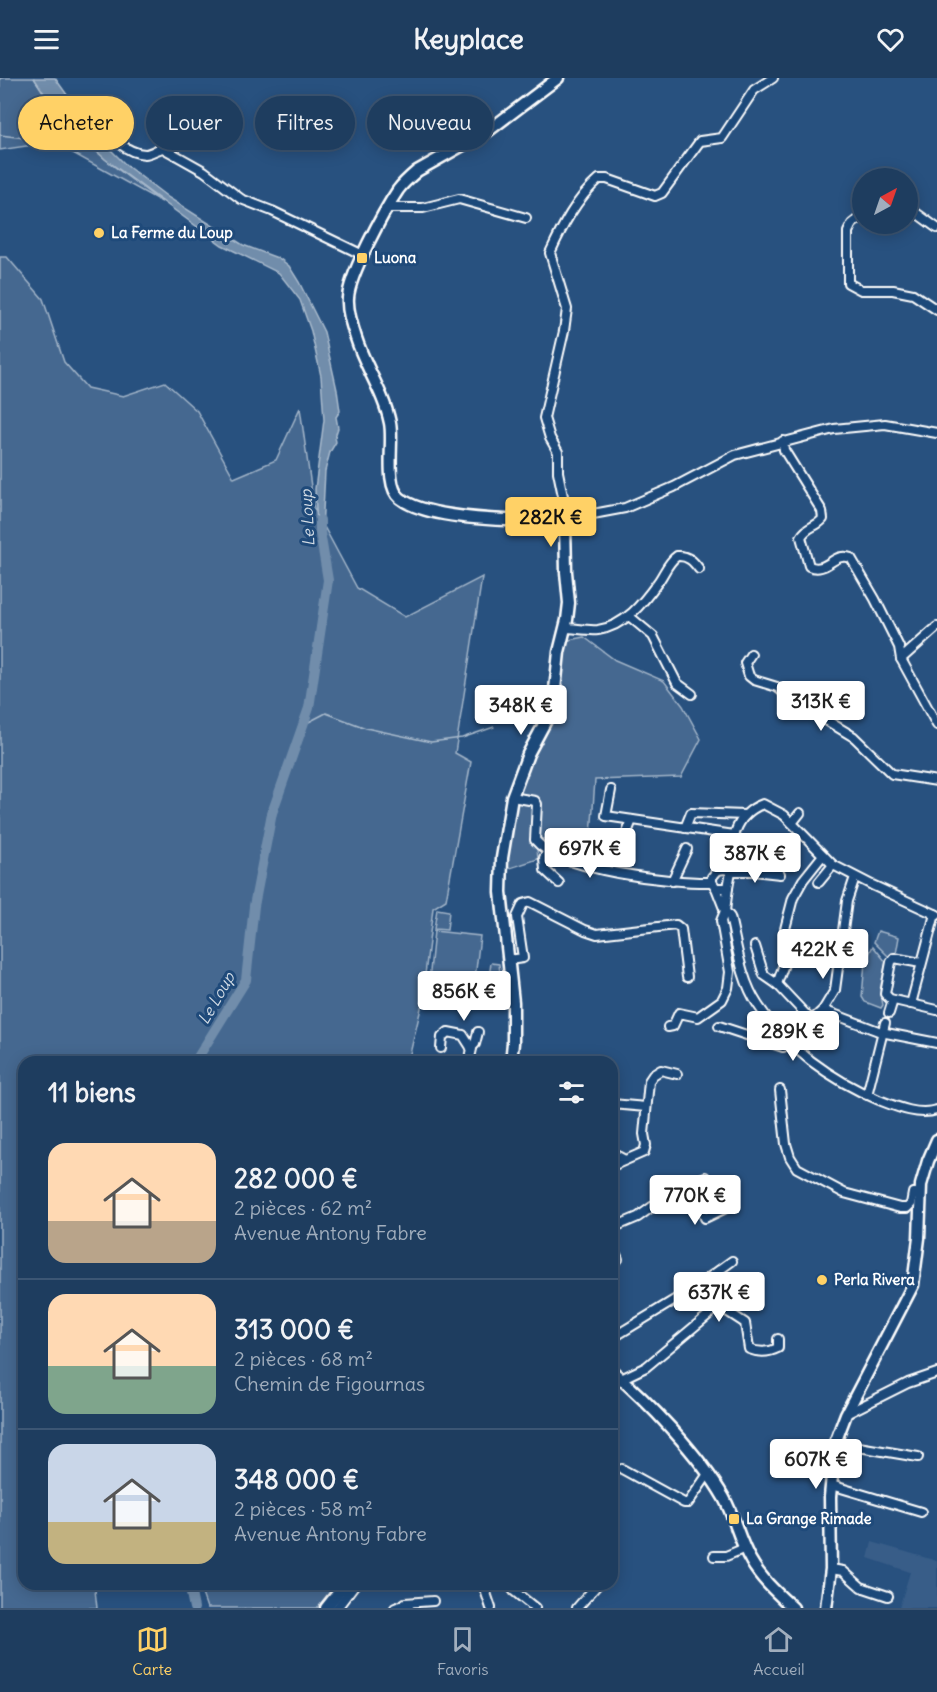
<!DOCTYPE html>
<html lang="fr">
<meta charset="utf-8">
<style>
:root{--surface:#1e3d5f;--page:#2b4868;--text:#f1f3f6;--muted:#a1aebd;--line:#3c5674;--accent:#ffd166}
body{margin:0;font-family:Delius,sans-serif;background:var(--page);color:var(--text);height:100vh;display:flex;flex-direction:column;font-size:22px;white-space:nowrap}
*{box-sizing:border-box;margin:0}
p{font-size:20px;color:var(--muted)}
.icon{flex:none;width:33px;height:33px;fill:none;stroke:currentColor;stroke-width:2;stroke-linecap:round;stroke-linejoin:round}
.map{position:relative;flex:1;overflow:hidden}
.drawer{position:absolute;left:18px;top:978px;width:600px;height:534px;display:flex;flex-direction:column;background:var(--surface);border-radius:18px;box-shadow:0 3px 15px #0003,0 0 0 2px var(--line)}
.drawer>*{flex:none}
.hud{position:absolute;left:18px;top:18px;width:600px;height:54px;display:flex;gap:12px}
.needle{width:39px;rotate:40deg}
.tools{position:absolute;left:852px;top:90px;display:grid;gap:12px}
.tools a{display:grid;place-items:center;width:66px;height:66px;border-radius:50%;background:var(--surface);box-shadow:0 3px 15px #0003,0 0 0 2px var(--line);font-size:30px}
.price{position:absolute;translate:-50% -51px;padding:0 14px;border-radius:6px;background:#fff;color:#222;font-size:20px;line-height:39px;filter:drop-shadow(0 2px 3px #0008)}
.price::after{content:'';position:absolute;left:50%;top:36px;width:18px;height:14px;margin-left:-9px;background:inherit;clip-path:polygon(0 0,100% 0,50% 100%)}
.price.active{background:var(--accent);color:#111}
ul{padding:0;list-style:none}
li{display:flex;align-items:center;gap:18px;height:150px;padding:0 30px}
li+li{border-top:2px solid var(--line)}
li span{display:grid;place-items:center;flex:none;width:168px;height:120px;border-radius:18px;color:#555}
li>.icon{margin-inline-start:auto}
span .icon{width:72px;height:72px;fill:#fffc;stroke-width:1}
li b{font-size:26px}
h2{display:flex;justify-content:space-between;align-items:center;height:72px;padding:0 30px;font-size:26px}
.tag{padding:0 21px;border-radius:27px;background:var(--surface);box-shadow:0 3px 15px #0003,0 0 0 2px var(--line);font-size:21px;line-height:54px}
.tag.active{background:var(--accent);color:#111}
header{display:flex;justify-content:space-between;align-items:center;height:78px;padding:0 30px;background:var(--surface);font-size:27px;font-weight:700}
.menu{display:flex;justify-content:space-around;align-items:center;height:84px;border-top:2px solid var(--line);background:var(--surface);font-size:16px;color:var(--muted)}
.menu a{display:grid;justify-items:center;gap:3px}
.menu .active{color:var(--accent)}
.map>svg:first-child{display:block}
.built{fill:#375d88}
.green{fill:#446890;stroke:#a2b4c8;stroke-width:1.5}
.water{fill:#718dab;stroke:#aabbcd;stroke-width:1.5}
.lines{fill:none;stroke-linecap:round;stroke-linejoin:round}
.stream{stroke:#aabbcd;stroke-width:1.5}
.river{stroke:#718dab;stroke-width:10}
.street-casing{stroke:#fff;stroke-width:12}
.secondary-casing{stroke:#fff;stroke-width:15}
.street{stroke:#1f4a7a;stroke-width:8}
.secondary{stroke:#1f4a7a;stroke-width:10}
.poi-dot{fill:#ffd166;stroke:#1f4a7a;stroke-width:2}
.labels{text-anchor:middle;stroke-width:6;stroke-linejoin:round;paint-order:stroke}
.poi-label{font-size:15px;font-weight:bold;fill:#fff;stroke:#1f4a7a;text-anchor:start}
.water-label{font-size:16px;font-style:italic;fill:#d4dde6;stroke:#1f4a7a}
</style>
<header><svg class="icon" aria-label="menu" viewBox="0 0 24 24"><path d="M4 6h16M4 12h16M4 18h16"/></svg>Keyplace<svg class="icon" aria-label="heart" viewBox="0 0 24 24"><path d="M12 20l-8-8c-3-5 5-10 8-4 3-6 11-1 8 4z"/></svg></header>
<div class="map">
<svg width="937" height="1530" viewBox="0 0 937 1530">
<rect width="100%" height="100%" fill="#28517f"/>
<filter id="ink" filterUnits="userSpaceOnUse"><feTurbulence type="fractalNoise" baseFrequency=".0167" numOctaves="2"/><feDisplacementMap in="SourceGraphic" scale="12" xChannelSelector="R" yChannelSelector="G"/><feConvolveMatrix kernelMatrix="1 2 1 2 8 2 1 2 1" color-interpolation-filters="sRGB"/></filter>
<g filter="url(#ink)">
<polygon class="built" points="872,1464 937,1483 937,1530 899,1530 910,1494 868,1480"/>
<g class="green">
<path d="M0,0H34C54,30 78,58 105,81C123,96 143,110 162,124L53,64L0,72Z"/>
<polygon points="0,179 7,179 43,221 64,284 87,310 123,318 165,304 197,333 234,400 276,382 300,330 314,430 357,510 405,539 482,499 455,675 471,684 446,822 433,830 421,930 408,984 24,984 24,1506 109,1506 95,1512 97,1530 0,1530"/>
<polygon points="584,559 615,582 664,603 683,628 701,661 681,699 595,702 591,758 545,761 536,760 538,781 504,792 511,729 557,618 561,580 569,562"/>
<polygon points="437,831 449,833 447,852 434,851"/>
<polygon points="434,853 480,858 474,909 429,904"/>
<polygon points="878,853 899,859 896,876 888,878 874,864"/>
<polygon points="873,868 886,884 880,912 883,927 881,930 865,924 862,919 865,884"/>
<polygon points="491,885 499,886 502,914 487,913"/>
<polygon points="171,1506 336,1506 317,1530 207,1530 200,1510"/>
</g>
<polygon class="water" points="34,0 55,0 95,56 127,88 169,120 243,167 280,181 289,188 299,204 324,254 337,312 340,333 336,339 338,350 335,359 336,364 330,374 325,393 322,453 317,454 317,452 315,411 324,342 321,298 311,253 300,222 279,195 222,167 105,81 74,51 45,17"/>
<g class="lines">
<g class="stream">
<polyline points="0,57 82,67 91,66"/>
<polyline points="303,647 326,635 366,650 431,664 462,660 494,649"/>
</g>
<g class="river">
<polyline points="195,984 246,902 254,828 272,735 309,630 328,502 320,454 320,442"/>
<polyline points="189,1506 194,1530"/>
</g>
<g class="street-casing">
<g id="street">
<path d="M773,0L754,12L722,60L700,63L662,115L655,118L607,101H599C576,121 562,149 550,175L567,231L564,253L544,340L550,360L558,374V394L564,423L565,445L577,439L625,430L674,409L735,377L834,351L885,346L937,355"/>
<path d="M92,37C106,52 122,75 145,76C150,76 157,71 163,70L204,93L241,121L272,133L363,177"/>
<polyline points="908,129 937,150"/>
<polyline points="388,130 423,130 459,121 526,140"/>
<polyline points="862,138 852,146 848,154 848,205 861,212 893,212 913,216 937,232"/>
<path d="M783,363L784,372L822,433L823,441C815,450 807,448 801,459L809,488C827,496 834,473 851,480L875,521L899,569L901,581L937,647"/>
<polyline points="629,538 653,558 677,605 692,616"/>
<path d="M565,550C575,550 587,553 598,552C625,548 643,525 658,504C664,496 668,484 677,478C688,477 694,484 699,491"/>
<polyline points="751,576 745,585 749,598 754,602 777,609 793,622 854,659 892,696 937,703"/>
<polyline points="901,581 937,549"/>
<polyline points="611,712 606,738 734,757"/>
<path d="M512,719L535,723L537,726L535,762C560,793 672,805 712,804"/>
<polyline points="792,745 800,735"/>
<polyline points="685,750 691,735 745,737"/>
<polyline points="623,765 632,742"/>
<polyline points="548,773 544,780 545,792 559,805"/>
<polygon points="724,791 731,793 728,810 716,810 712,804 712,799 718,792"/>
<polyline points="718,792 731,769"/>
<path d="M780,796L753,793H731C731,765 733,737 763,726L784,737L833,787L872,807L937,837"/>
<polyline points="855,799 847,823 835,912 823,932 881,954 937,965"/>
<polyline points="672,803 687,771"/>
<polyline points="819,804 833,787"/>
<path d="M716,810L725,833L730,839C737,868 741,902 758,927C786,970 832,1002 879,1022C897,1029 918,1038 937,1032"/>
<polyline points="755,868 764,897 777,906 811,942"/>
<polyline points="509,882 523,880 517,839 523,826 530,824 585,852 597,856 676,847 681,851 687,899"/>
<polyline points="921,885 894,880 891,884 885,916 890,921 937,932"/>
<polyline points="777,906 789,872 785,851 793,820 803,802 823,777"/>
<polyline points="911,926 935,836"/>
<polyline points="889,935 893,922"/>
<polyline points="719,948 783,969 823,932"/>
<polyline points="668,949 673,948 679,935 698,939 722,922 728,910 730,894 721,843 725,833 728,810"/>
<polyline points="441,970 442,959 448,954 463,957 472,971 469,984"/>
<polyline points="471,970 475,966 478,954"/>
<polyline points="780,1012 786,1066 790,1079 797,1090 844,1115 900,1130 907,1130 911,1126 913,1115 920,1115"/>
<polyline points="867,1017 885,945"/>
<polyline points="612,1026 646,1029"/>
<polyline points="612,1075 625,1082"/>
<polyline points="612,1088 644,1074 646,1067 644,1056 649,1003 653,997 661,992 677,996"/>
<polyline points="692,1104 705,1140 728,1129"/>
<polyline points="612,1150 638,1139 681,1108 705,1099"/>
<polyline points="612,1167 618,1181"/>
<polyline points="612,1260 696,1209 732,1183"/>
<path d="M621,1301L646,1289L719,1228L745,1245L749,1271C759,1275 768,1275 778,1270V1261"/>
<polyline points="846,1336 908,1305 937,1295"/>
<polyline points="835,1365 918,1379"/>
<polyline points="622,1391 684,1425 688,1425 708,1396"/>
<polyline points="831,1407 921,1434"/>
<polyline points="714,1478 726,1478 745,1470"/>
<polyline points="831,1491 843,1493 861,1509 888,1518"/>
<polyline points="483,1506 491,1530"/>
<polyline points="509,1506 514,1513 535,1530"/>
<polyline points="403,1527 405,1525 433,1523"/>
<polyline points="337,1530 355,1506"/>
<polyline points="395,1530 403,1527 409,1530"/>
<polyline points="577,1530 598,1506"/>
</g>
</g>
<g class="secondary-casing">
<g id="secondary">
<path d="M511,984L513,965V924L501,814L502,780L512,719L528,676L550,635L554,621L559,574L567,542L569,525L566,494L565,445C556,443 547,440 538,440C527,439 517,442 506,442C479,441 421,437 400,420C384,407 394,364 390,345C384,315 365,289 356,260C352,248 347,233 348,220C349,197 384,133 398,112C403,105 410,99 417,93L488,53L558,0"/>
<path d="M612,1293C649,1324 700,1378 724,1420C735,1440 739,1463 751,1483C761,1501 778,1516 793,1530"/>
<polyline points="326,1530 345,1506"/>
<polyline points="826,1530 831,1491 830,1419 835,1365 846,1336 913,1207 919,1160 921,1107 928,1083 937,1062"/>
</g>
</g>
<use href="#street" class="street"/>
<use href="#secondary" class="secondary"/>
</g>
</g>
<g class="poi-dot">
<circle cx="99" cy="155" r="6"/>
<rect x="356" y="174" width="12" height="12" rx="3"/>
<circle cx="822" cy="1202" r="6"/>
<rect x="728" y="1435" width="12" height="12" rx="3"/>
</g>
<g class="labels">
<g class="poi-label">
<text x="111" y="160">La Ferme du Loup</text>
<text x="374" y="185">Luona</text>
<text x="834" y="1207">Perla Rivera</text>
<text x="746" y="1446">La Grange Rimade</text>
</g>
<g class="water-label">
<text transform="translate(307 440) rotate(-93)" y="6">Le Loup</text>
<text transform="translate(216 920) rotate(-60)" y="6">Le Loup</text>
</g>
</g>
</svg>
<div class="tools">
<a><svg class="needle" viewBox="-14 -14 28 28"><path d="M0-13l5 13h-10z" fill="#e53935"/><path d="M0 13l5-13h-10z" fill="#a1aebd"/></svg></a>
</div>
<b class="price active" style="left:551px;top:470px">282K €</b>
<b class="price" style="left:821px;top:654px">313K €</b>
<b class="price" style="left:521px;top:658px">348K €</b>
<b class="price" style="left:590px;top:801px">697K €</b>
<b class="price" style="left:755px;top:806px">387K €</b>
<b class="price" style="left:823px;top:902px">422K €</b>
<b class="price" style="left:464px;top:944px">856K €</b>
<b class="price" style="left:793px;top:984px">289K €</b>
<b class="price" style="left:695px;top:1148px">770K €</b>
<b class="price" style="left:719px;top:1245px">637K €</b>
<b class="price" style="left:816px;top:1412px">607K €</b>
<div class="hud">
<a class="tag active">Acheter</a>
<a class="tag">Louer</a>
<a class="tag">Filtres</a>
<a class="tag">Nouveau</a>
</div>
<section class="drawer">
<h2>11 biens<svg class="icon" aria-label="filters" viewBox="0 0 24 24"><path d="M4 7h16M4 17h16"/><circle cx="9" cy="7" r="2"/><circle cx="15" cy="17" r="2"/></svg></h2>
<ul>
<li><span style="background:linear-gradient(#ffd9b3 65%,#b9a48a 0)"><svg class="icon" aria-label="home" viewBox="0 0 24 24"><path d="M3 11l9-7 9 7M6 9v11h12V9"/></svg></span><div><b>282 000 €</b><p>2 pièces · 62 m²</p><p>Avenue Antony Fabre</p></div></li>
<li><span style="background:linear-gradient(#ffd9b3 60%,#7fa58c 0)"><svg class="icon" aria-label="home" viewBox="0 0 24 24"><path d="M3 11l9-7 9 7M6 9v11h12V9"/></svg></span><div><b>313 000 €</b><p>2 pièces · 68 m²</p><p>Chemin de Figournas</p></div></li>
<li><span style="background:linear-gradient(#c9d6e8 65%,#c2b280 0)"><svg class="icon" aria-label="home" viewBox="0 0 24 24"><path d="M3 11l9-7 9 7M6 9v11h12V9"/></svg></span><div><b>348 000 €</b><p>2 pièces · 58 m²</p><p>Avenue Antony Fabre</p></div></li>
</ul>
</section>
</div>
<nav class="menu">
<a class="active"><svg class="icon" aria-label="map" viewBox="0 0 24 24"><path d="M3 6l6-2 6 2 6-2v14l-6 2-6-2-6 2zM9 4v14M15 6v14"/></svg>Carte</a>
<a><svg class="icon" aria-label="saved" viewBox="0 0 24 24"><path d="M7 4h10v16l-5-4-5 4z"/></svg>Favoris</a>
<a><svg class="icon" aria-label="home" viewBox="0 0 24 24"><path d="M3 11l9-7 9 7M6 9v11h12V9"/></svg>Accueil</a>
</nav>
